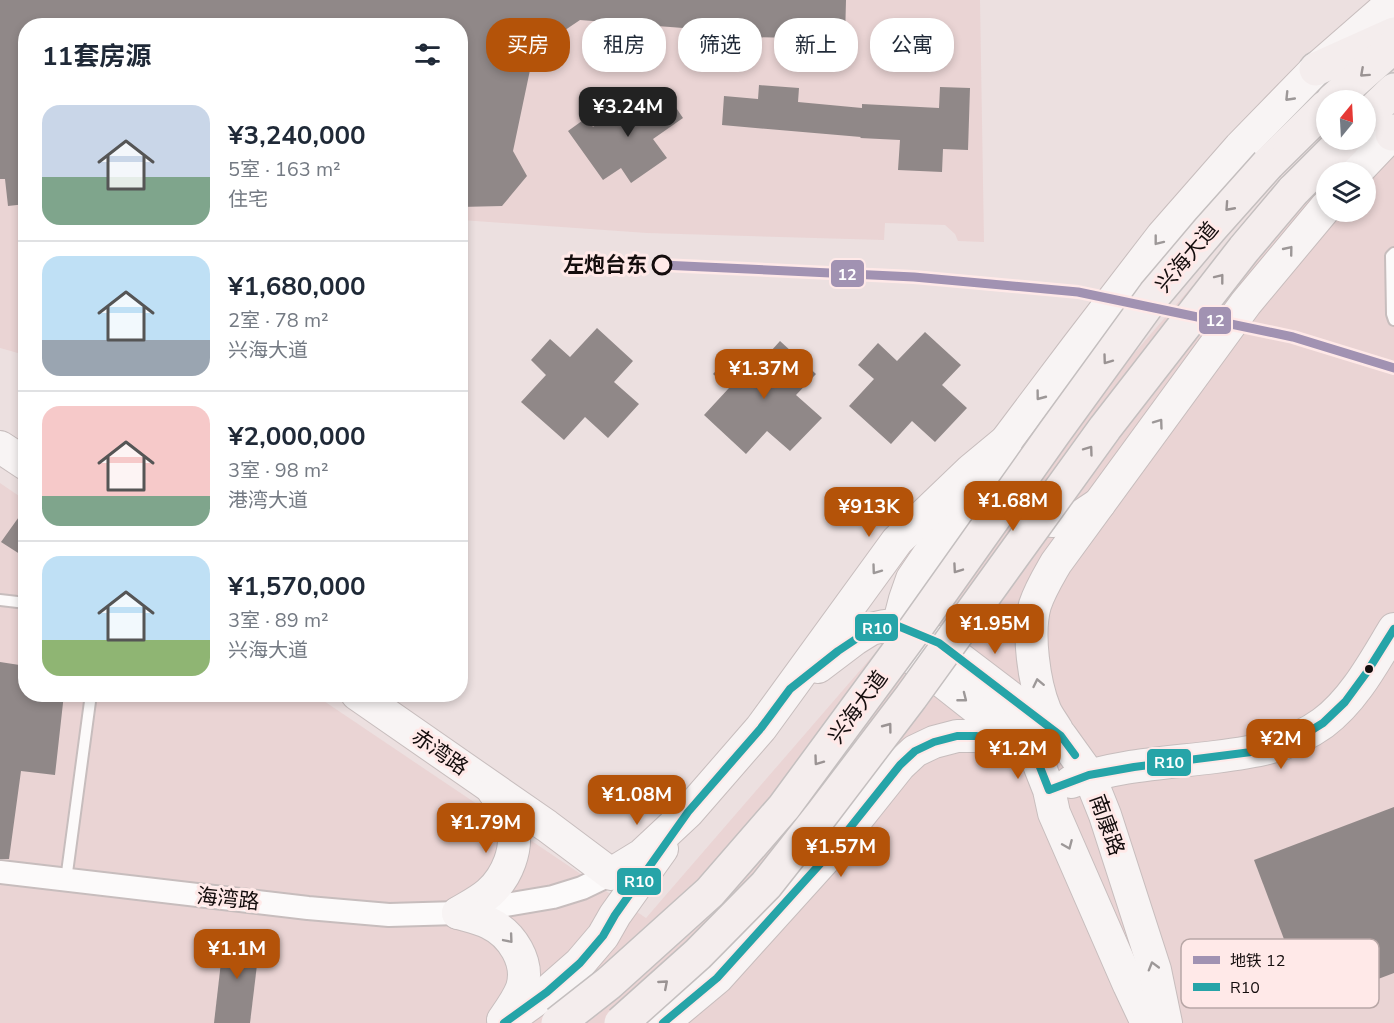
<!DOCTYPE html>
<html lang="zh">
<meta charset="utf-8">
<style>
:root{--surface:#fff;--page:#f6f6f7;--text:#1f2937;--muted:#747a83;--line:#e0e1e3;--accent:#b45309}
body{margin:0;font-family:"Nunito Sans","Noto Sans SC",sans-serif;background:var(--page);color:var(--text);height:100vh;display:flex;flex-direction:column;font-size:22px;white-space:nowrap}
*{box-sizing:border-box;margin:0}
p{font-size:20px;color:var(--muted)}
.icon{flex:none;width:33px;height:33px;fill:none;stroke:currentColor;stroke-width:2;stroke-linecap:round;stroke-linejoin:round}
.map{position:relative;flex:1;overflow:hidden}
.sheet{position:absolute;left:18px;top:18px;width:450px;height:684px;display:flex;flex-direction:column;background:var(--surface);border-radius:24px;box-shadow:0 3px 9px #0003}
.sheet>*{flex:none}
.banner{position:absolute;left:486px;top:18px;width:570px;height:54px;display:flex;gap:12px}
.needle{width:39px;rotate:18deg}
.tools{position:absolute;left:1316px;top:90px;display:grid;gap:12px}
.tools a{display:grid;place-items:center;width:60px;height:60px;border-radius:50%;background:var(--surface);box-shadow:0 3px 9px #0003;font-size:30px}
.price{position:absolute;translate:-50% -51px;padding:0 14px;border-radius:12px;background:var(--accent);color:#fff;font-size:20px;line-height:39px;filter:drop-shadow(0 2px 3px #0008)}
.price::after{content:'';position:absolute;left:50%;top:36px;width:18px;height:14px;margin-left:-9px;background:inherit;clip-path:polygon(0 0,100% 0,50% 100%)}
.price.current{background:#222;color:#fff}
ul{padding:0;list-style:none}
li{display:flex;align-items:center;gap:18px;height:150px;padding:0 24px}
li+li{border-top:2px solid var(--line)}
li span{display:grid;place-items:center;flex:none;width:168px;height:120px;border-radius:18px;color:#555}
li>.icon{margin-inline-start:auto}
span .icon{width:72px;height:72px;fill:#fffc;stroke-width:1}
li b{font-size:26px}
h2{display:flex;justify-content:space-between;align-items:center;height:72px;padding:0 24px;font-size:26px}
.tag{padding:0 21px;border-radius:24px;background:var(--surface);box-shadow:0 3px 9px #0003;font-size:21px;line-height:54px}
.tag.current{background:var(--accent);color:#fff}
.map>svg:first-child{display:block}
.built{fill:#ead4d4;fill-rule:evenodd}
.building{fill:#908888}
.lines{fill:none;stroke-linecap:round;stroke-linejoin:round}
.lane-casing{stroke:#c7bdbd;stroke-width:14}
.street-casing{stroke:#c7bdbd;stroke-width:26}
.secondary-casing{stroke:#c7bdbd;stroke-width:34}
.primary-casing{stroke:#c4bfbf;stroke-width:36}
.lane{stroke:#fcfafa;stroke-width:10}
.street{stroke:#fcfafa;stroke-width:22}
.secondary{stroke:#f8f4f4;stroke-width:32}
.primary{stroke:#f4eded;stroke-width:33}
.primary-bridge-casing{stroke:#c4bfbf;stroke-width:36;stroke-linecap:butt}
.primary-bridge{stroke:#f4eded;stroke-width:33}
.bus-1-casing{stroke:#ffe9e8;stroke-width:12}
.bus-1{stroke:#26a4a8;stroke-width:8}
.metro-1-casing{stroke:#ffe9e8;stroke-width:14}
.metro-1{stroke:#a192b2;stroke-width:9}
.oneway{stroke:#9a9393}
.oneway2{stroke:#9d9898}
.stop-dot{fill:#ffe9e8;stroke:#140d0d;stroke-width:3}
.bus-dot{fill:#140d0d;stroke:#ffe9e8;stroke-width:2}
.labels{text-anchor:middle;stroke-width:6;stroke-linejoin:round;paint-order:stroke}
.street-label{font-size:21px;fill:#140d0d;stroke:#ffe9e8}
.stop-label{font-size:21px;font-weight:bold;fill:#140d0d;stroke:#ffe9e8;text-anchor:end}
.key{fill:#ffe9e8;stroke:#b8a7a6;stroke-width:1.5}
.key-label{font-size:16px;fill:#140d0d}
.line-badge{stroke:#ffe9e8;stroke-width:2}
.badge-label{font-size:16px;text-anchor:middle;font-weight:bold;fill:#fff}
</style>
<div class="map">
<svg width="1394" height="1023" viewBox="0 0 1394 1023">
<rect width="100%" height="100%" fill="#ece0e0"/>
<g class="built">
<polygon points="0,0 980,0 984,242 958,241 955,234 945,225 885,223 884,240 647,233 461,220 460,26 26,26 25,355 0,348"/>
<path d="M1394,97V1023H0V483L25,500L26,694L315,695L646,918L1290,173L1336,140H1365V118ZM1326,172H1365V212H1326Z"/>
</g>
<g class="building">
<polygon points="0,0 846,0 845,39 745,37 683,28 580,20 534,51 513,151 527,176 502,206 460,207 460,26 26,26 26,204 8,206 5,179 0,179"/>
<polygon points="759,85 799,88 798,102 862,108 862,104 939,108 940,87 970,88 968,150 943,149 942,172 898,170 900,140 860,138 861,137 722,125 724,96 758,99"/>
<polygon points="664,90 683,118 653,139 667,158 631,183 621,168 603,180 568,131 586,118 593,127 626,104 632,112"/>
<polygon points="597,328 633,361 614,382 639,404 608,438 585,417 564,440 521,402 546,375 531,360 550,339 570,357"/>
<polygon points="925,332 961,365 942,385 967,408 935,442 912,421 891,444 849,406 874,379 858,365 878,343 897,361"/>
<polygon points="780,341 816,374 796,395 822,418 790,451 767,431 746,454 704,415 729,388 713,374 733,353 753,371"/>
<polygon points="26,507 26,558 1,542"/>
<polygon points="0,662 26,666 26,694 64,694 55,775 21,771 9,859 0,859"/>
<polygon points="1394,807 1394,973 1309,1005 1254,860"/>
<polygon points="224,936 260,940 250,1023 214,1023"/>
</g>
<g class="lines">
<g class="lane-casing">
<g id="lane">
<polyline points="1394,253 1391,256 1392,314 1394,320"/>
<polyline points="0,600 26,603"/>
<polyline points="66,880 91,694"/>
</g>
</g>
<g class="street-casing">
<polyline id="street" points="0,872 308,908 389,915 458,913 553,897 582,888 611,874"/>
</g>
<g class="secondary-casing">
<g id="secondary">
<polyline points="1356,172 1394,132"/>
<polyline points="1006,441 1002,467 1009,492 1027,512 1052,521 1078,518 1099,504"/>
<polyline points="0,447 26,464"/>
<polyline points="980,479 912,579 905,599 898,626 900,638 905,649 915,660 1024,746 1036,757 1049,790 1054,813 1129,985 1147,1023"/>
<polyline points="818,667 855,639 871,629 884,626 898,626 939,643 1061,736 1089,775 1105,815 1155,970 1166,1023"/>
<polyline points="357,694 547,826 611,874 642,855 688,812 761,728 897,541 971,470 1006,441 1076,348 1162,236 1240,147 1316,69 1394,1"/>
<path d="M1057,730C1053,723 1048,717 1045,710C1034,683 1027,633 1035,605C1040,590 1048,577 1056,563L1246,303L1326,207"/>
<path d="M1071,782C1116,765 1167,763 1215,757C1254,752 1290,747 1323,723C1354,700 1374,662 1394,629"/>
<path d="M458,913C468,907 480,901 489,893C507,877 519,848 512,825C509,813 502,802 494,792"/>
<path d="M458,913C468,916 479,918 489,923C512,934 530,962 522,988C518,999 510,1010 503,1020"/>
<polyline points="504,1023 547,992 580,963 603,936 615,915 662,849"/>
<polyline points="663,1023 717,978 829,854 900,765 915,751 934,742 957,736 976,736 1019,745"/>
</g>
</g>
<g class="primary-casing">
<g id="primary">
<polyline points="1316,69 1394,34"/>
<polyline points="1333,100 1394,46"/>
<polyline points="1365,118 1394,90"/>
<polyline points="1392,134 1394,131"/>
<polyline points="1268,164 1326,107"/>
<polyline points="1293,191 1344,140"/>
</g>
</g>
<use href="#lane" class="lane"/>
<use href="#street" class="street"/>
<use href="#secondary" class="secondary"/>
<use href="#primary" class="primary"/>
<g class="primary-bridge-casing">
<g id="primary-bridge">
<polyline points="558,1023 609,983 710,892 784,807 915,629 1054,433 1155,294 1210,229 1268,164"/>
<polyline points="621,1023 698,954 766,885 822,814 911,697 1105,428 1244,249 1293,191"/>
</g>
</g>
<use href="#primary-bridge" class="primary-bridge"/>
<g class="bus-1-casing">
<g id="bus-1">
<polyline points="504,1023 547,992 580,963 603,936 615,915 688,812 761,728 790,689 838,651 871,629 884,626 898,626 939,643 1061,736 1075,755"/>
<polyline points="663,1023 717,978 829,854 900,765 915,751 934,742 957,736 976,736 1024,746 1036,757 1049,790 1089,775 1134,767 1259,751 1294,741 1323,723 1345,702 1367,672 1394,629"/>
</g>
</g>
<use href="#bus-1" class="bus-1"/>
<g class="metro-1-casing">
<polyline id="metro-1" points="662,265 914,277 1078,292 1293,337 1394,368"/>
</g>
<use href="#metro-1" class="metro-1"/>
</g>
<defs><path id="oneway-chevron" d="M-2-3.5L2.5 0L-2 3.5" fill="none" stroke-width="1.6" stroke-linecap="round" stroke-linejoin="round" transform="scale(1.5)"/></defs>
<g class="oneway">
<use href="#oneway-chevron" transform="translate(1364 73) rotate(138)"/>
<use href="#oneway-chevron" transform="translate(1229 207) rotate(132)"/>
<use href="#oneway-chevron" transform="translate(1220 278) rotate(-52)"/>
<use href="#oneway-chevron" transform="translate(1107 360) rotate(126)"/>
<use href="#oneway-chevron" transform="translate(1089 450) rotate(-54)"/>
<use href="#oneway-chevron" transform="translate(957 569) rotate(125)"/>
<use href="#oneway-chevron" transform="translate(888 727) rotate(-53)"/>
<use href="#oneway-chevron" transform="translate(818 761) rotate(126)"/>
<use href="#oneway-chevron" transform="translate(664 984) rotate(-41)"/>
</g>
<g class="oneway2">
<use href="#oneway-chevron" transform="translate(1289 97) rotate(134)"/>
<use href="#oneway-chevron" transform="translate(1158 241) rotate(128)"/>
<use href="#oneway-chevron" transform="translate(1289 250) rotate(-51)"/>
<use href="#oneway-chevron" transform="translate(1040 396) rotate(127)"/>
<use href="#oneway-chevron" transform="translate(1159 423) rotate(-54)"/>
<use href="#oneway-chevron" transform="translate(876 570) rotate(126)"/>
<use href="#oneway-chevron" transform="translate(1038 683) rotate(-102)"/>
<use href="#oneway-chevron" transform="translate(963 698) rotate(38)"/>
<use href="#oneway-chevron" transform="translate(1068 845) rotate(67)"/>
<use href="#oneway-chevron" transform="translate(509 939) rotate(50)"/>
<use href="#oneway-chevron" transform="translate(1153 966) rotate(-106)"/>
</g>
<circle class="stop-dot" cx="662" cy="265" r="9"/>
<circle class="bus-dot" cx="1369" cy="669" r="5"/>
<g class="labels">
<g class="street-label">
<text transform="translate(1187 257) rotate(-50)" y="7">兴海大道</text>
<text transform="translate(858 707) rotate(-54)" y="7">兴海大道</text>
<text transform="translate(440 752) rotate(35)" y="7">赤湾路</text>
<text transform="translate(1107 825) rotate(70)" y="7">南康路</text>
<text transform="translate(228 899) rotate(6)" y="7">海湾路</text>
</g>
<g class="stop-label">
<text x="647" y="272">左炮台东</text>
</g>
</g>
<rect x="1181" y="939" width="198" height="69" rx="9" class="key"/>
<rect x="1193" y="956" width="27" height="8" fill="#a192b2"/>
<rect x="1193" y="983" width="27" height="8" fill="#26a4a8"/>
<g class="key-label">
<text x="1230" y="966">地铁 12</text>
<text x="1230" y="993">R10</text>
</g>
<g class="line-badge">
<rect x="830" y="259" width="35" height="29" rx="6" fill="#a192b2"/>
<rect x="1198" y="306" width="34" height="29" rx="6" fill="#a192b2"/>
<rect x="854" y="613" width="45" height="29" rx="6" fill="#26a4a8"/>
<rect x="1146" y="748" width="46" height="29" rx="6" fill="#26a4a8"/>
<rect x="616" y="867" width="46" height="29" rx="6" fill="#26a4a8"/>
</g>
<g class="badge-label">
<text x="847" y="280">12</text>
<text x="1215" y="326">12</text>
<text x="877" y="634">R10</text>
<text x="1169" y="768">R10</text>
<text x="639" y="887">R10</text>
</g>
</svg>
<div class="tools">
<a><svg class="needle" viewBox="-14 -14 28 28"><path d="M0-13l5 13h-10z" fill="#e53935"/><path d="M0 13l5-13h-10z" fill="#747a83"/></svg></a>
<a><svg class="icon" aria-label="layers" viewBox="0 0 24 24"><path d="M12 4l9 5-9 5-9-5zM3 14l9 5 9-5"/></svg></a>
</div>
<b class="price current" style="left:628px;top:138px">¥3.24M</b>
<b class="price" style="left:764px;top:400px">¥1.37M</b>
<b class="price" style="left:1013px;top:532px">¥1.68M</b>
<b class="price" style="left:869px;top:538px">¥913K</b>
<b class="price" style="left:995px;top:655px">¥1.95M</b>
<b class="price" style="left:1281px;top:770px">¥2M</b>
<b class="price" style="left:1018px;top:780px">¥1.2M</b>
<b class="price" style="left:637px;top:826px">¥1.08M</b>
<b class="price" style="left:486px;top:854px">¥1.79M</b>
<b class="price" style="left:841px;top:878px">¥1.57M</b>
<b class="price" style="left:237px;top:980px">¥1.1M</b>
<div class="banner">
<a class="tag current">买房</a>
<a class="tag">租房</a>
<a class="tag">筛选</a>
<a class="tag">新上</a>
<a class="tag">公寓</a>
</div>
<section class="sheet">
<h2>11套房源<svg class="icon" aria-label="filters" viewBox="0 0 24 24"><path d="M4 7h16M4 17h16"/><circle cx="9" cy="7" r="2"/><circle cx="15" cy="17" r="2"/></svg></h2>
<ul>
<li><span style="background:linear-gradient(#c9d6e8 60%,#7fa58c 0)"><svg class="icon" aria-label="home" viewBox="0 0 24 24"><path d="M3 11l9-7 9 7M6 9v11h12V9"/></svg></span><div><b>¥3,240,000</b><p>5室 · 163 m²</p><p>住宅</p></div></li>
<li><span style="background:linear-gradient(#bfe0f5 70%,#9aa5b1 0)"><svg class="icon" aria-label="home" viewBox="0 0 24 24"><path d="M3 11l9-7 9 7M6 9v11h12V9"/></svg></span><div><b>¥1,680,000</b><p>2室 · 78 m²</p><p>兴海大道</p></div></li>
<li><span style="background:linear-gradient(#f6c9c9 75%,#7fa58c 0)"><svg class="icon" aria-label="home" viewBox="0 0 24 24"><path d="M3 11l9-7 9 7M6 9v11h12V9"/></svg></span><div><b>¥2,000,000</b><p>3室 · 98 m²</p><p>港湾大道</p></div></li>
<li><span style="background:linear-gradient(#bfe0f5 70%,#8fb573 0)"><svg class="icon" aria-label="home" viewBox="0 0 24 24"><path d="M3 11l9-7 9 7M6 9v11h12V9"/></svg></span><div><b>¥1,570,000</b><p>3室 · 89 m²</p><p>兴海大道</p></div></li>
</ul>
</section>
</div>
